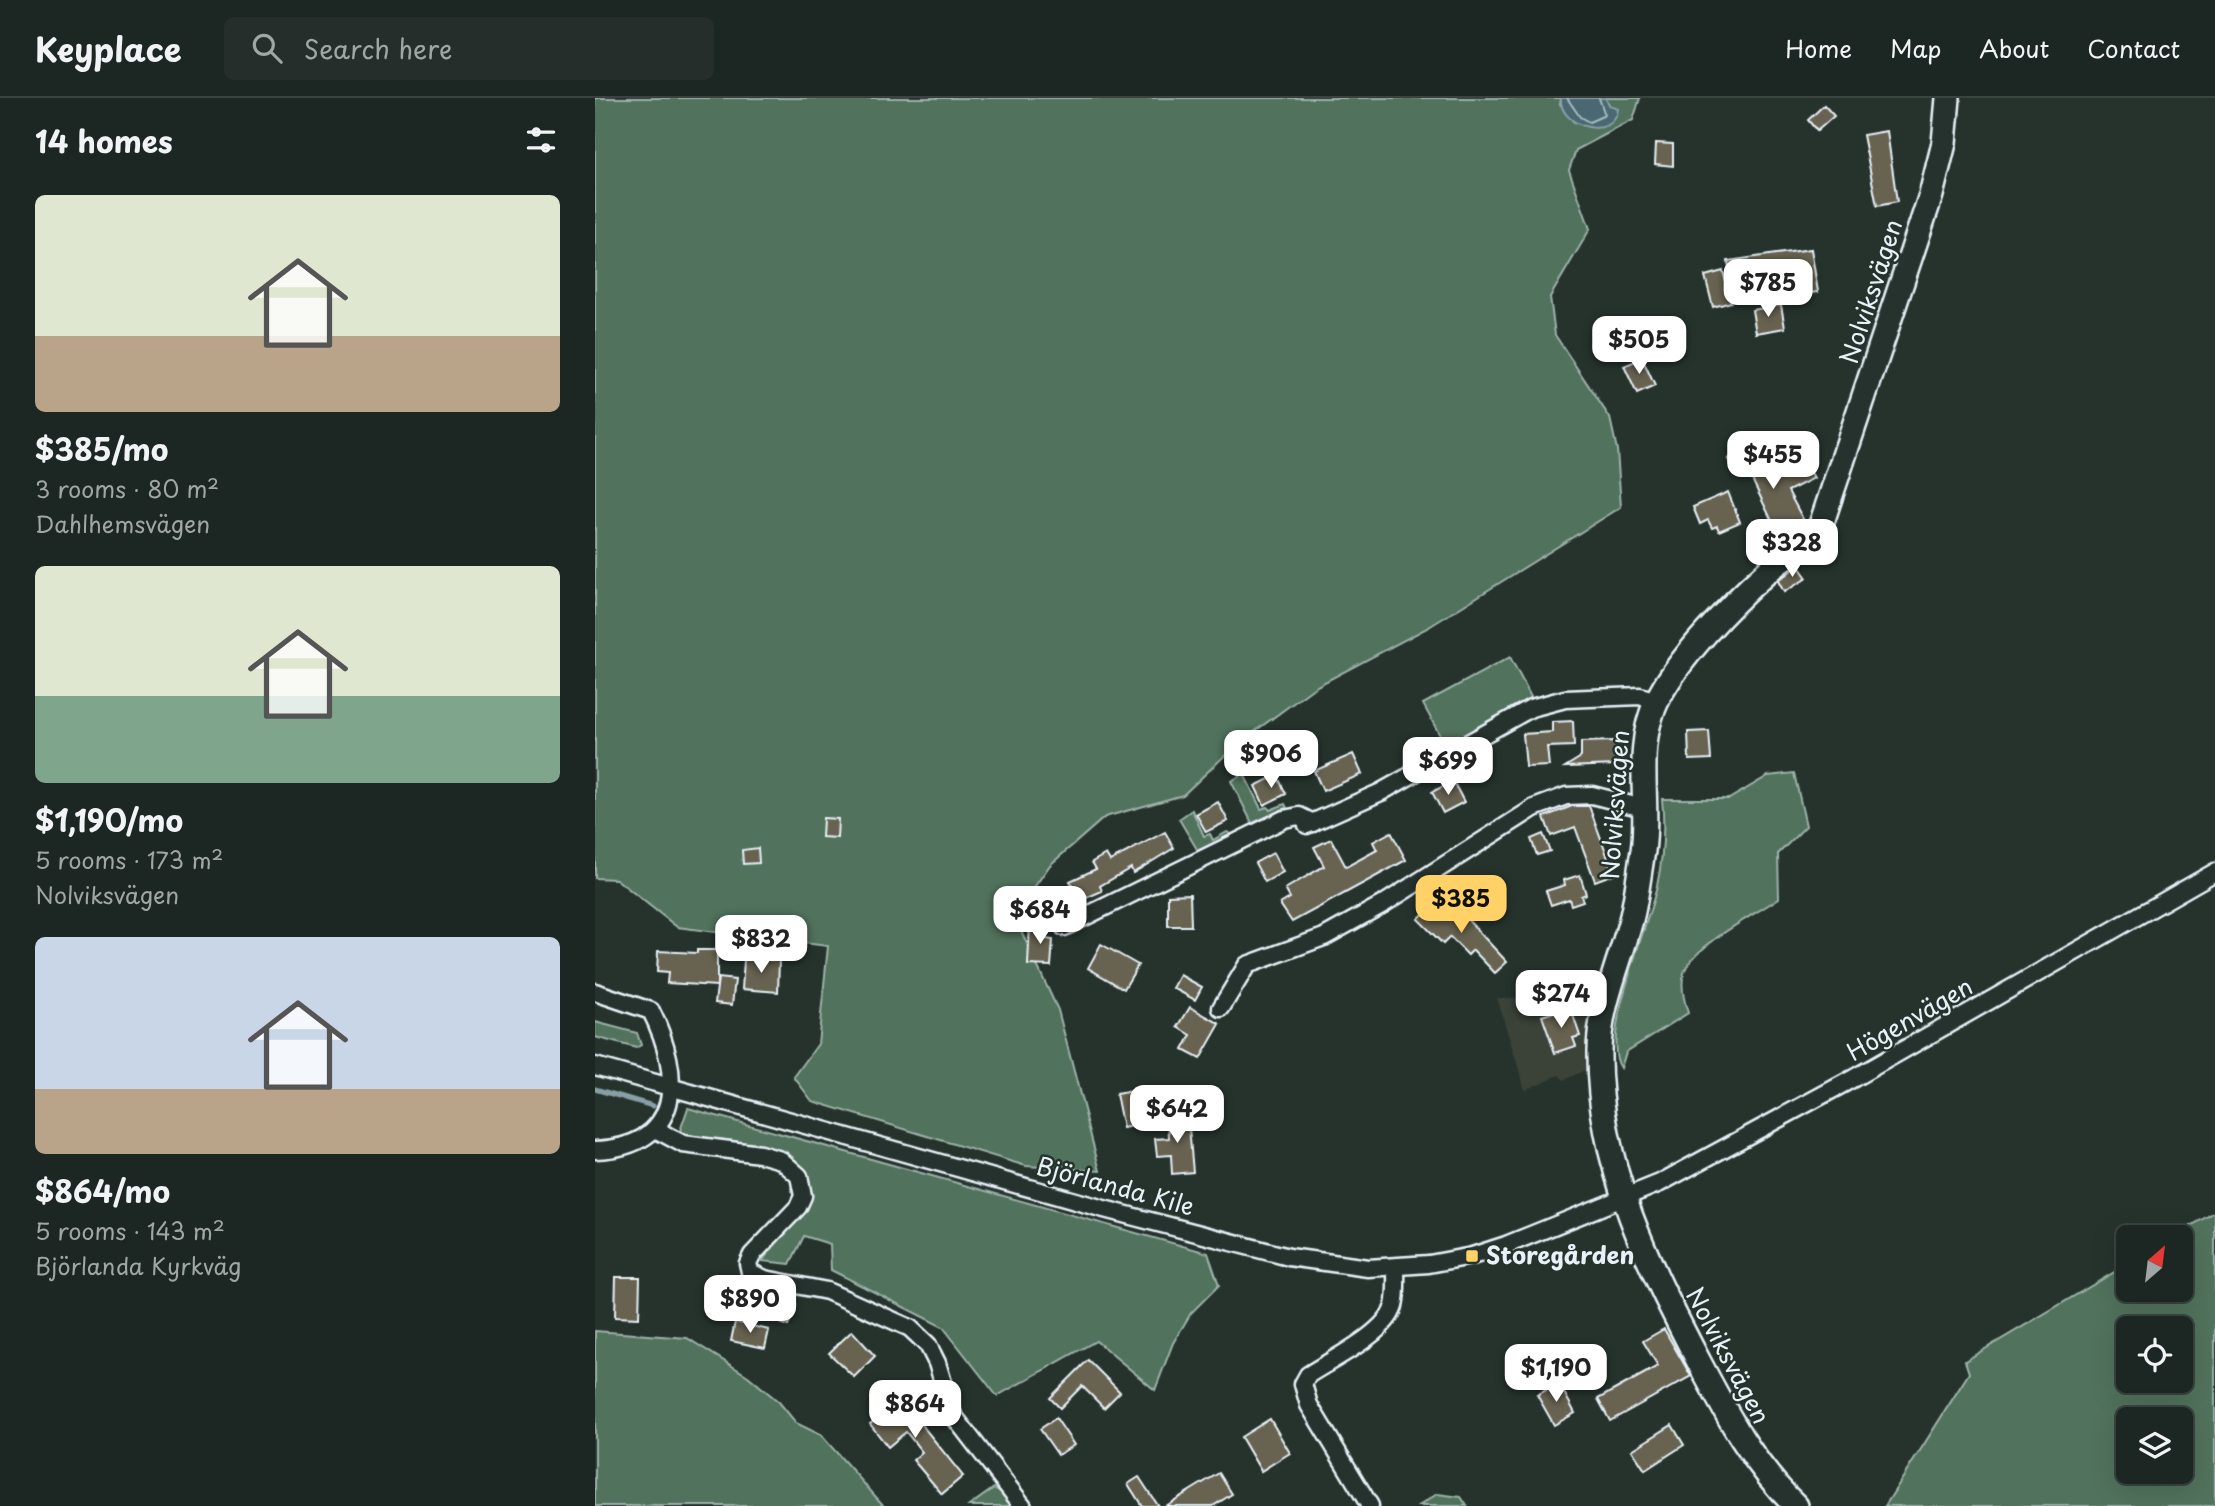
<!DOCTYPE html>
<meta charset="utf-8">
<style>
:root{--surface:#1c2622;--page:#252e2a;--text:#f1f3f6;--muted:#a0a5a5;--line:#3a4340;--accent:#ffd166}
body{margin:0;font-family:"Playpen Sans",sans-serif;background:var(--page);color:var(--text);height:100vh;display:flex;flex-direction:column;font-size:26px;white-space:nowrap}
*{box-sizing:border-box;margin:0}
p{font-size:23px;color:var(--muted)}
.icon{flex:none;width:38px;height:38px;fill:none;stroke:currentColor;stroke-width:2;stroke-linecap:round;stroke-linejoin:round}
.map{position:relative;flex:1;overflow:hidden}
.side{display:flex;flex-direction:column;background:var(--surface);width:595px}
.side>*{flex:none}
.needle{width:46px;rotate:28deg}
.tools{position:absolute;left:1521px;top:1127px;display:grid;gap:14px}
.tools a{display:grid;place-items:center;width:77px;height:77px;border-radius:10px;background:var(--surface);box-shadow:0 7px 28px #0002,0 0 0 2px var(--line);font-size:35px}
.price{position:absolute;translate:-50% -60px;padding:0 16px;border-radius:14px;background:#fff;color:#222;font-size:23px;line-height:46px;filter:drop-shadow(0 2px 4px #0008)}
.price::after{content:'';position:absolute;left:50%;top:42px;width:21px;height:16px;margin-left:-10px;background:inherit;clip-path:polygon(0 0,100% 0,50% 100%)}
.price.active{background:var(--accent);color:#111}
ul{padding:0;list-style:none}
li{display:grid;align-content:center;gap:14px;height:371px;padding:0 35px}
li span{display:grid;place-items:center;height:217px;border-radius:10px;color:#555}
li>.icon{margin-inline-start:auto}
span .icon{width:126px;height:126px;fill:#fffc;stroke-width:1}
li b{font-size:30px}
h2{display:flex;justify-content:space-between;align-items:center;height:84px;padding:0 35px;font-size:30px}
header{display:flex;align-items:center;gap:42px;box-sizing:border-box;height:98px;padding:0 35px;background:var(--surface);border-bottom:2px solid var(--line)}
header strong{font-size:33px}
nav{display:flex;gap:38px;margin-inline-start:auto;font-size:24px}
.search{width:490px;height:63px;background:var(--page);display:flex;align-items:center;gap:18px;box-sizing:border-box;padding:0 24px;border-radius:10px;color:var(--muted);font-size:26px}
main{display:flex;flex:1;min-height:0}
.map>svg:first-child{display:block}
.built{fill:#3a4238}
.green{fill:#51725c;stroke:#9cb2aa;stroke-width:2;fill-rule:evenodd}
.water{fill:#4a6871;stroke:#899fa7;stroke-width:2}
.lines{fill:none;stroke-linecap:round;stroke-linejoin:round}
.shore{stroke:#a9bac2;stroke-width:2}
.stream{stroke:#899fa7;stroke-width:5}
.building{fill:#676451;stroke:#e8f1f8;stroke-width:2}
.street-casing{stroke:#e8f1f8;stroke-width:21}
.secondary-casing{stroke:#e8f1f8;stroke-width:28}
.street{stroke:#26332d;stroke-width:16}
.secondary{stroke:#26332d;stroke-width:23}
.poi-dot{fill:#ffd166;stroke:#26332d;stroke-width:2.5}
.labels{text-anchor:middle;stroke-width:5;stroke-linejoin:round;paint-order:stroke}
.street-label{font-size:24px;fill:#e8f1f8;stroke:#26332d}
.poi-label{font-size:24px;font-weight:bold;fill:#e8f1f8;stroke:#26332d;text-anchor:start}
</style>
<header>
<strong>Keyplace</strong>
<div class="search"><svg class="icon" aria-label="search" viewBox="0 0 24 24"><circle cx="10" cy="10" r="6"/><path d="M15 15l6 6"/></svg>Search here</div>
<nav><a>Home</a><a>Map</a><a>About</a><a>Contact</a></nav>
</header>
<main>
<section class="side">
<h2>14 homes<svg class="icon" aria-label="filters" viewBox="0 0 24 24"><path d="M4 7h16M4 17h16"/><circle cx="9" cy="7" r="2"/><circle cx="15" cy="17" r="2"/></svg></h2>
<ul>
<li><span style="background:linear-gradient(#dfe7d0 65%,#b9a48a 0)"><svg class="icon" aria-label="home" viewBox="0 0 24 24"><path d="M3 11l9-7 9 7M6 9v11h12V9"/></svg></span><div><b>$385/mo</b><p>3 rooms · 80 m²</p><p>Dahlhemsvägen</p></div></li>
<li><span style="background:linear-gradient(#dfe7d0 60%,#7fa58c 0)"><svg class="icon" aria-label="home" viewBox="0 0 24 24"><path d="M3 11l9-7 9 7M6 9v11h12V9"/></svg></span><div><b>$1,190/mo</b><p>5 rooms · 173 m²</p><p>Nolviksvägen</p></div></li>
<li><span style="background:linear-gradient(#c9d6e8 70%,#b9a48a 0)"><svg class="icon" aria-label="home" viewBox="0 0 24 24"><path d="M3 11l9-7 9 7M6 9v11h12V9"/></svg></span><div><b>$864/mo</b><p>5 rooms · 143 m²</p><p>Björlanda Kyrkväg</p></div></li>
</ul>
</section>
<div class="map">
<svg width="1620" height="1408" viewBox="0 0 1620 1408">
<rect width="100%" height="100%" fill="#26332d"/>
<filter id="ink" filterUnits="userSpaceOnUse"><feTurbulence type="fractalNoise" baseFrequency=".0143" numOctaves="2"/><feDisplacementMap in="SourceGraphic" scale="14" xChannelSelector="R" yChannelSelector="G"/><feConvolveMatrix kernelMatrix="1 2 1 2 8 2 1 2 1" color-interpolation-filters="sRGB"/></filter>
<g filter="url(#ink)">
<polygon class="built" points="902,900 998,900 990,972 969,982 964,977 930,992"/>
<g class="green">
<polygon points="0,0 966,0 965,6 979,24 1001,29 1009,26 1015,8 1010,0 1045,0 1038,22 981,52 974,72 995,131 955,199 960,237 1015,320 1022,352 1026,409 834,529 720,589 640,648 588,697 510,719 455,767 419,818 463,912 505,1073 431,1068 217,1003 199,979 223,946 233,848 82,829 21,781 0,780"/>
<polygon points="915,559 937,601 850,647 828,606"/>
<path d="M1199,675L1211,728L1183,756L1184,800C1159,817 1108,843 1092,868C1084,881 1088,900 1093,915L1031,954L1026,970C1004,940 1054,826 1062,788C1068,759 1070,730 1067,701H1134L1173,678Z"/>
<polygon points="649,676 666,711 672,709 675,712 690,706 692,710 657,725 636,683"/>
<polygon points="597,712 609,738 615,736 618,742 632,734 637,736 603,753 584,721"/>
<polygon points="0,924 42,935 46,947 41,950 0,939"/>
<path d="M93,1010L613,1155L624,1187L596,1215L578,1245L560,1292L501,1243L402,1298L348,1229L236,1172L235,1146L209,1138L195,1166L167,1163L208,1113L214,1088C185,1038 135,1045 84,1036Z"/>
<path d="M1620,1114V1408H1290L1374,1275L1370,1263L1533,1166V1192H1586V1139H1577ZM1533,1230H1586V1283H1533ZM1533,1321H1586V1374H1533Z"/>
<polygon points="0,1233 92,1240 153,1278 184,1304 201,1325 226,1337 289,1408 0,1408"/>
<polygon points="399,1390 422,1405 424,1408 374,1408"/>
<polygon points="842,1396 866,1399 872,1408 824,1408"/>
</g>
<path class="water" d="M966,0H1010L1015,8L1023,11C1020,44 963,29 966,0Z"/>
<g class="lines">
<polyline class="shore" points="972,0 985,19 994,24 1010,17 1004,0"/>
<polyline class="stream" points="0,991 58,1008"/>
</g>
<g class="building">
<polygon points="1229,7 1239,18 1222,33 1213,22"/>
<polygon points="1292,33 1302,104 1282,108 1268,37"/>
<polygon points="1061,45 1078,46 1078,68 1060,66"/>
<polygon points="1216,151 1223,194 1201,197 1198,174 1136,183 1133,163"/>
<polygon points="1128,173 1136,204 1118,209 1110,178"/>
<polygon points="1186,207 1190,230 1161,235 1157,212"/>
<polygon points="1047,260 1060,288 1042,296 1029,268"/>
<polygon points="1164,343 1181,373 1208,359 1219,380 1193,393 1209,423 1185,434 1189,443 1170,453 1159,430 1176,421 1152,371 1142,377 1133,361"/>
<polygon points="1133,394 1145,424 1124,433 1122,428 1117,430 1113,422 1105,426 1098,409"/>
<polygon points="1203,467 1212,480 1189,494 1183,483"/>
<polygon points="978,623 979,648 952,649 954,668 931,669 928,636 957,634 957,624"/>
<polygon points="1114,633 1116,661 1094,662 1093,634"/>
<polygon points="1020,643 1021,667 970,669 986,659 986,644"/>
<polygon points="758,656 767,676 728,693 719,673"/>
<polygon points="682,677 691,696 669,707 660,688"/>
<polygon points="858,683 869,704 848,715 837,694"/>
<polygon points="623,704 633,723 611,734 601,716"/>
<polygon points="977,708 994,708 1019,776 1000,783 980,729 956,738 949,719"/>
<polygon points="228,720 243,721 242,740 227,739"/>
<polygon points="570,734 579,750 538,775 536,770 505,788 507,793 484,803 475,783 501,771 497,764 511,756 515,763"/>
<polygon points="796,734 811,762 697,824 685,806 695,800 690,791 729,768 719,749 736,741 751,769 782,752 778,744"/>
<polygon points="948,736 955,753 942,757 936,741"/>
<polygon points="163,750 164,765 148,766 147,752"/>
<polygon points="678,755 688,774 670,784 660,765"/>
<polygon points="985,777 991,796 986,798 988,803 976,807 974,801 956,807 951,793 970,787 969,782"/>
<polygon points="595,796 596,828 573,828 573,797"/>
<polygon points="842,803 864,826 871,820 912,864 900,875 878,852 873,857 855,839 848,846 823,821"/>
<polygon points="435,824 452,826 451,841 458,842 456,868 433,867"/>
<polygon points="506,846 543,867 529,891 493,870"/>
<polygon points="102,852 122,852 122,888 72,885 73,875 62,874 63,853 102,855"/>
<polygon points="162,860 184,862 183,894 147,891 149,862"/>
<polygon points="585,877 607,889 600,902 578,890"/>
<polygon points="123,880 140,882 137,907 120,905"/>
<polygon points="595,909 625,926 605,961 588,952 596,937 583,929"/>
<polygon points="968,911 971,919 978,917 985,938 978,940 981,948 960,955 947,918"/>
<polygon points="538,993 546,1026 528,1030 521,996"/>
<polygon points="593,1018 598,1074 577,1076 576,1057 562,1058 560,1041 574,1040 573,1020"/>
<polygon points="21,1179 45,1179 44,1220 20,1219"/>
<polygon points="189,1202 201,1207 193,1228 180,1223"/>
<polygon points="140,1224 174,1232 170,1250 136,1243"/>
<polygon points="1069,1231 1096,1278 1015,1323 1003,1301 1063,1268 1048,1243"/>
<polygon points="257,1233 280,1258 259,1279 234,1255"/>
<polygon points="493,1262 525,1294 509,1310 487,1288 465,1310 455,1300"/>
<polygon points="964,1285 980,1315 959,1327 942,1297"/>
<polygon points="297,1290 368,1378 347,1396 318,1362 327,1354 311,1334 293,1349 275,1326 289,1315 280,1303"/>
<polygon points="461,1320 479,1347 463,1357 445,1331"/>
<polygon points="675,1321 695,1355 666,1373 646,1339"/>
<polygon points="1077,1327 1089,1347 1050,1372 1037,1352"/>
<polygon points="624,1375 637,1396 618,1408 570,1408"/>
<polygon points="544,1379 563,1408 547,1408 533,1386"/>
</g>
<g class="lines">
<g class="street-casing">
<g id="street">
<polyline points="712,727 786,694 936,610 970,601 1045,598 1061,603"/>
<polyline points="469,829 689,721 704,718 718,725"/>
<path d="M0,894L56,913C88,976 89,1049 0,1052"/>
<polyline points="626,910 652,867 729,839 790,805 939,710 971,698 997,697 1048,710"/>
<polyline points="0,968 509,1111 694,1159 773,1170 834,1166 877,1158 911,1147 1065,1085 1259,980 1620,774"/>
<polyline points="60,1031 88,1046 165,1056 186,1062 204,1078 208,1098 203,1109 157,1157 153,1165 155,1174 170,1181 232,1193 315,1230 333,1247 342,1265 358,1317 428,1408"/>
<path d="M775,1408L714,1307L708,1286L713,1277C737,1261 791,1236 799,1208C802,1196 801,1182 801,1169"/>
</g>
</g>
<g class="secondary-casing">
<path id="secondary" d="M1201,1408C1159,1368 1132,1317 1105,1266C1055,1170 1004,1070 1004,958C1003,910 1025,865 1037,818C1042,797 1044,775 1048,753C1055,704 1039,651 1061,605C1080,563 1137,505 1172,474C1190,457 1211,448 1226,427L1336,97L1349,45L1353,0"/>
</g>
<use href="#street" class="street"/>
<use href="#secondary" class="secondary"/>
</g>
</g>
<rect class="poi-dot" x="870" y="1151" width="14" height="14" rx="3.5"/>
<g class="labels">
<g class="street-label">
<text transform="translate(1277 194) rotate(-72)" y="8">Nolviksvägen</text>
<text transform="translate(1021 707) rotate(-86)" y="8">Nolviksvägen</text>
<text transform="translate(1315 922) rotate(-30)" y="8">Högenvägen</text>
<text transform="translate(520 1089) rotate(15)" y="8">Björlanda Kile</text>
<text transform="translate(1132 1258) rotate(62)" y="8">Nolviksvägen</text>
</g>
<g class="poi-label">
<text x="891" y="1166">Storegården</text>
</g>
</g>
</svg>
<div class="tools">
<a><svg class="needle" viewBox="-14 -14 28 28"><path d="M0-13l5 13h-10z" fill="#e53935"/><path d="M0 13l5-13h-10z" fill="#a0a5a5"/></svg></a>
<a><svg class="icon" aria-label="locate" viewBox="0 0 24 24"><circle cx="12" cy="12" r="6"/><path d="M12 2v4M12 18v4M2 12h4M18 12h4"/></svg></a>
<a><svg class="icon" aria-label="layers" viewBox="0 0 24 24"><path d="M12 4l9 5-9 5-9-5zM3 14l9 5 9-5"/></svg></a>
</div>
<b class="price" style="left:1173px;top:221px">$785</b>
<b class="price" style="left:1044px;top:278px">$505</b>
<b class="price" style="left:1178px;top:393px">$455</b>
<b class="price" style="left:1197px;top:481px">$328</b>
<b class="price" style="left:676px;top:692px">$906</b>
<b class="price" style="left:853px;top:699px">$699</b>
<b class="price active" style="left:866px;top:837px">$385</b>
<b class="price" style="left:445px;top:848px">$684</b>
<b class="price" style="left:166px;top:877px">$832</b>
<b class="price" style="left:966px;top:932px">$274</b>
<b class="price" style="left:582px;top:1047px">$642</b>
<b class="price" style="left:155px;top:1237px">$890</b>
<b class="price" style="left:961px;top:1306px">$1,190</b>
<b class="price" style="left:320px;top:1342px">$864</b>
</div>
</main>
